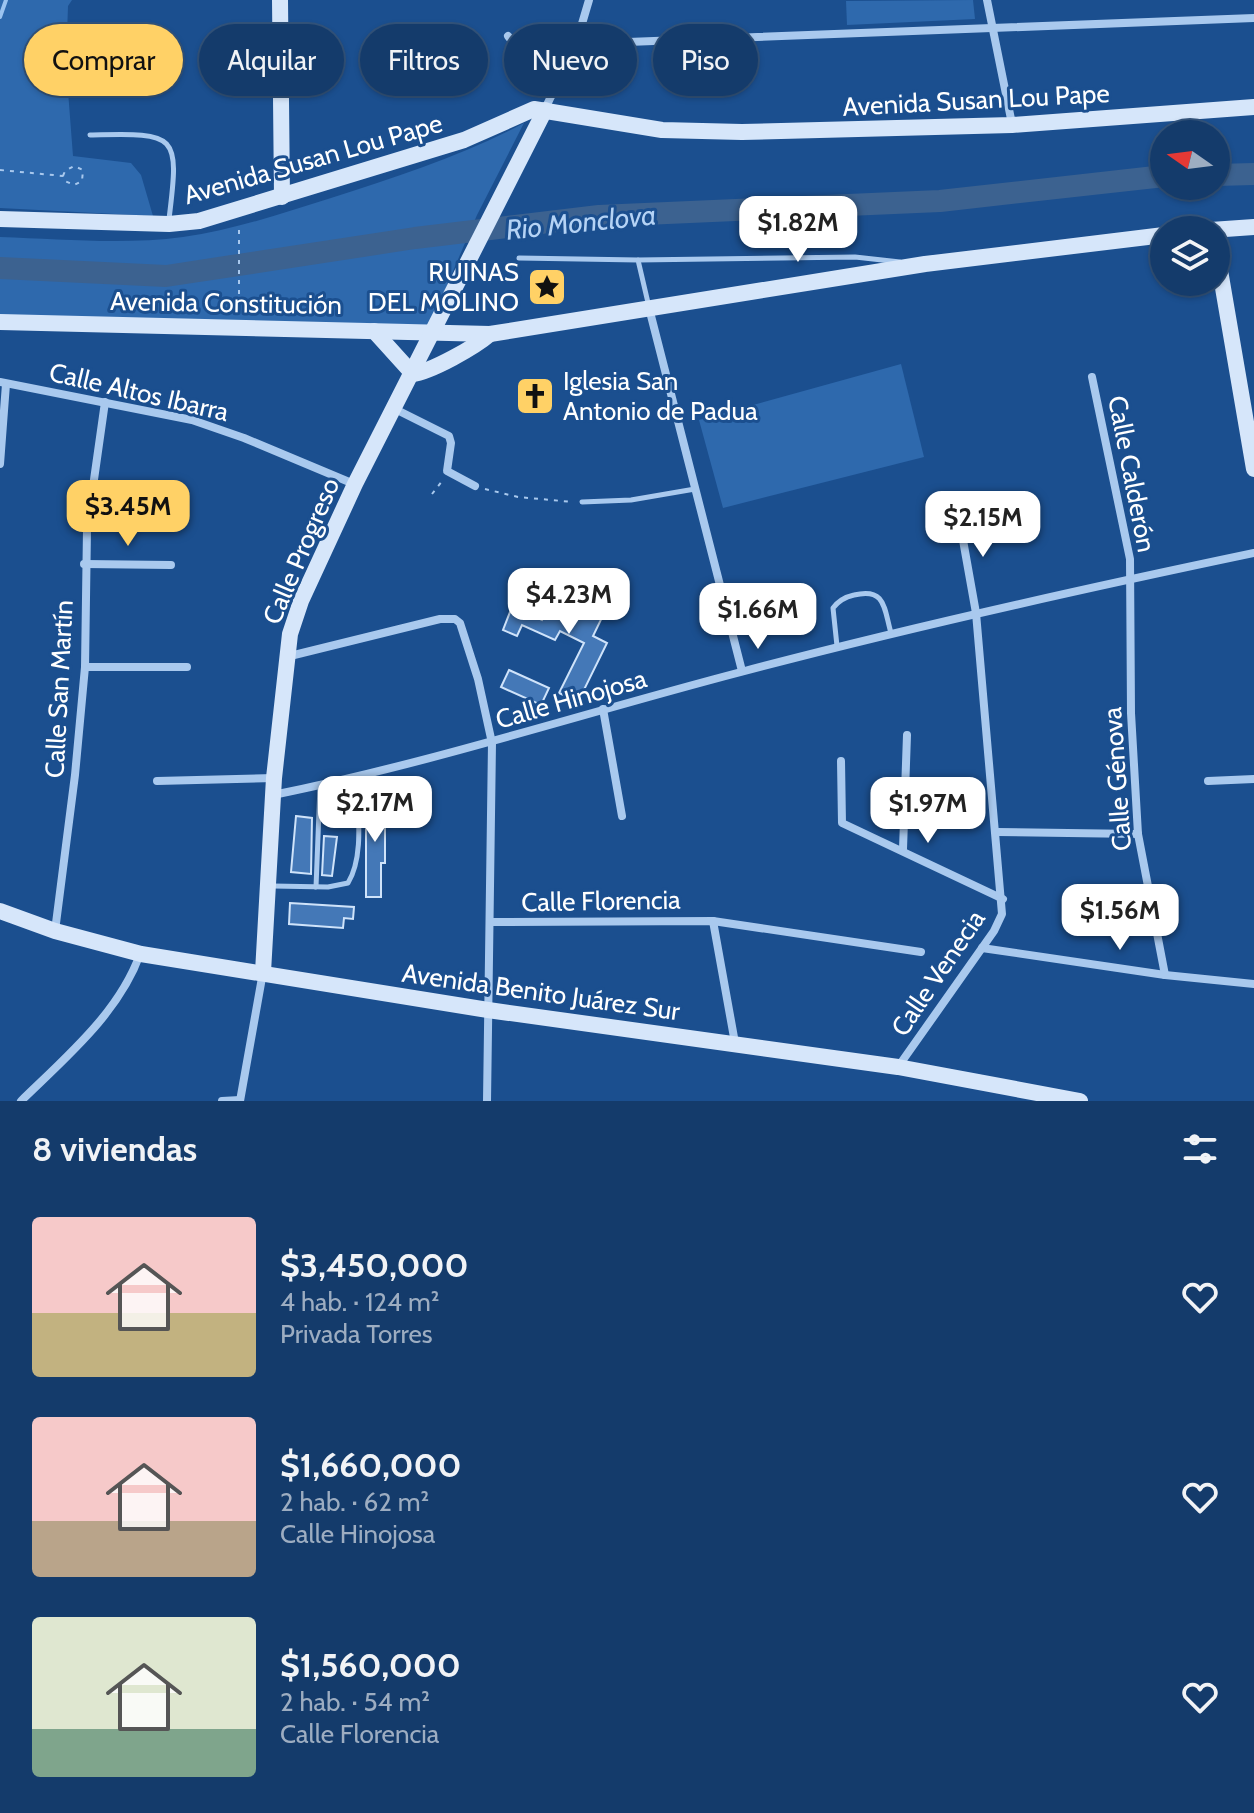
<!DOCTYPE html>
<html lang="es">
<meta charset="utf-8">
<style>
:root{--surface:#143b6b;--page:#214673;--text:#f1f3f6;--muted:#9dadc1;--line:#33557e;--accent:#ffd166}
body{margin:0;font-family:Cabin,sans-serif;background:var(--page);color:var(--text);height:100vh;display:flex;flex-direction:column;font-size:30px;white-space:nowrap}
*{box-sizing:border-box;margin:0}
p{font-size:26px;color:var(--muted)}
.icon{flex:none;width:44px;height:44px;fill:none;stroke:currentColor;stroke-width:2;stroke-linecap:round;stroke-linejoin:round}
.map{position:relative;height:1101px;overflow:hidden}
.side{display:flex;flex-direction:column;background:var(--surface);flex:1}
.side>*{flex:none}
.banner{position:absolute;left:24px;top:24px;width:800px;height:72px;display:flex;gap:16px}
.needle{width:52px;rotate:284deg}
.buttons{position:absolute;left:1150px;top:120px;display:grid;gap:16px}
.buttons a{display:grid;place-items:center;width:80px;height:80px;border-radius:50%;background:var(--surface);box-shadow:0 2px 6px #0004,0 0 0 2px var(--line);font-size:40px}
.price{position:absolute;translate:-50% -68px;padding:0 18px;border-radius:16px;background:#fff;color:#222;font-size:26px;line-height:52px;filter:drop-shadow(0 2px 4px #0008)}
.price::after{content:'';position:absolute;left:50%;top:48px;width:24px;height:18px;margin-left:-12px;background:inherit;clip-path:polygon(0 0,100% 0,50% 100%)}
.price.on{background:var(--accent);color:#111}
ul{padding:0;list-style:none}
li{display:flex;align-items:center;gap:24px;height:200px;padding:0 32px}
li span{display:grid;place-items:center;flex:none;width:224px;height:160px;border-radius:8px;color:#555}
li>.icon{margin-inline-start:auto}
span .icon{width:96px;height:96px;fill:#fffc;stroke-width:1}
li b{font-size:34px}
h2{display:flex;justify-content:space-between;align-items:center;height:96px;padding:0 32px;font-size:34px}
.chip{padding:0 28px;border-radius:36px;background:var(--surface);box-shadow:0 2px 6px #0004,0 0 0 2px var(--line);font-size:28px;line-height:72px}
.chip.on{background:var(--accent);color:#111}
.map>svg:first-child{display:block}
.green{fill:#2e69ad}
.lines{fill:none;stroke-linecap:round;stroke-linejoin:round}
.stream{stroke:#9cc4f0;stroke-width:4}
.river{stroke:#3c6290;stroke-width:22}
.building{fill:#4478b7;stroke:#cfe3fa;stroke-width:2}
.path{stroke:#a9c9ee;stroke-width:2;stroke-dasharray:4 6;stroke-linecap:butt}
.lane{stroke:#a9c9ee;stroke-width:5}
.street{stroke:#a9c9ee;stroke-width:8}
.secondary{stroke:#d6e6fa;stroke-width:16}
.labels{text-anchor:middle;stroke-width:6;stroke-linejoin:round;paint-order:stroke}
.street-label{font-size:26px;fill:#fff;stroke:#1b4f8f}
.poi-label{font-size:26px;fill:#fff;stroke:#1b4f8f;text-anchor:end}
.water-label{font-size:28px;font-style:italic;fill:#b5d3f5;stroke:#1b4f8f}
</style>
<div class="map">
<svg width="1254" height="1101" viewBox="0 0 1254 1101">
<rect width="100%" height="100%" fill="#1b4f8f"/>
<g class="green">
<polygon points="0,0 72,0 68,6 66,65 73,156 131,163 141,175 153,216 0,208"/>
<polygon points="973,0 975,19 847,25 846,1"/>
<path d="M524,123L477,215L430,325L0,318V237C60,239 124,245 183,237C234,230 283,213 331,198C396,177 464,155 524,123Z"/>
<polygon points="901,364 924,457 723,508 699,420"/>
</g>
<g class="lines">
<polyline class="stream" points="0,17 6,0"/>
<g class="river">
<polyline points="1216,175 1254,174"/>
<polyline points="0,268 166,276 415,238 599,216 940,201 1164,176"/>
</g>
</g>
<g class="building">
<polygon points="591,592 610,601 593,636 607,643 578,702 559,693 584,643 560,631 555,640 522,625 517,636 503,630 512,607 542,620 551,600 581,613"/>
<polygon points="509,670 549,688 541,705 501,687"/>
<polygon points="366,797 385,797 385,863 381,863 381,897 366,897"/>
<polygon points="296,816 312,818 311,874 291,872"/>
<polygon points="324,836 337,837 332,876 322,875"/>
<polygon points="290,903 354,907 353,919 344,918 343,928 289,924"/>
</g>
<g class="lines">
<g class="path">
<polyline points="0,170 63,176 65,181 74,185 82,181 83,170 74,166 65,171 63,176"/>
<polyline points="239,314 239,224"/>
<polyline points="485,489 518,497 573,502"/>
<polyline points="432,494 443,480"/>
</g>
<g class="lane">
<path d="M90,135C177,133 180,132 169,219"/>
<polyline points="519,258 638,260 649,307"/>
<polyline points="638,260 855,257 900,262"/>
<polyline points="582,502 631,500 695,489"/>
<path d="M837,646L833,608C839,600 845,597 854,595C886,587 884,609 891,633"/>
<path d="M273,886L328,887L348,883C365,855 357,809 357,777"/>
<polyline points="316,887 320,786"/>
</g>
<g class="street">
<polyline points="987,0 1012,124"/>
<polyline points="508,36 552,95"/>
<polyline points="576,44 1254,18"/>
<polyline points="545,109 576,44 589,0"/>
<polyline points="649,308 742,671"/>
<polyline points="1092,377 1130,559 1131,713 1138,834 1165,975"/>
<polyline points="0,382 192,420 244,438 354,484"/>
<polyline points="393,408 449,436 451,443 447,471 475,486"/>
<polyline points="0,464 6,384"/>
<polyline points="84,564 171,565"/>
<polyline points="286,657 440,619 455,619 460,623 478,679 492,743 487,1101"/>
<polyline points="85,667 187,667"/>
<polyline points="603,709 622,816"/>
<polyline points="841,761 842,823 1003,899"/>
<polyline points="157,781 274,778"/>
<polyline points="1208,781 1254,779"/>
<path d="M273,795C431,763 584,713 741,672C911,627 1082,589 1254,553"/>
<polyline points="997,832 1138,834"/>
<polyline points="903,849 907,735"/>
<polyline points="713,921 735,1043"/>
<polyline points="490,922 713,921 921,952"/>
<polyline points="55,931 75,775 85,667 87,529 105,402"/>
<polyline points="982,948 1165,975 1254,984"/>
<polyline points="898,1067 994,931 1002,914 976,613 958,512"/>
<path d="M21,1101C65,1058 119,1013 140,954"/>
<polyline points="222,1101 240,1100"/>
<polyline points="240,1101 263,972"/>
</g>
<g class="secondary">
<polyline points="280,0 282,197"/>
<polyline points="0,219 169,224 199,221 464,140 534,109 662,130 742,132 1012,125 1254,107"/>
<polyline points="1211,230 1254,227"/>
<polyline points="1216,247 1254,469"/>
<polyline points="0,322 490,334 925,264 1164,235"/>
<polyline points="374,331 412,373"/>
<path d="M412,374C431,372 475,347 490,334"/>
<polyline points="0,911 55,931 141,954 488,1010 898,1067 1080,1101"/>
<polyline points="263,972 274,778 290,634 301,601 355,484 545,110"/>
</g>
</g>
<defs>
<g id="sight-square" transform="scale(2)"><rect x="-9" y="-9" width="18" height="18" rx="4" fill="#ffd166" stroke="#1b4f8f"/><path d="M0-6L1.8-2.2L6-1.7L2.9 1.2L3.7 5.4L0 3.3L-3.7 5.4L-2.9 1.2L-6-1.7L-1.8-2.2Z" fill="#111"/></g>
<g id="church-square" transform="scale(2)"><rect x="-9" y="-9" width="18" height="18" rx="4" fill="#ffd166" stroke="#1b4f8f"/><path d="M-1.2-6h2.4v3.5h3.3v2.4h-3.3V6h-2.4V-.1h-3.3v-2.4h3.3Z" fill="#111"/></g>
</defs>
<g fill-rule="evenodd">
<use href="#sight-square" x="547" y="287"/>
<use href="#church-square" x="535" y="396"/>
</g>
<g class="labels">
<g class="street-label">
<text transform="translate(976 100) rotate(-3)" y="9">Avenida Susan Lou Pape</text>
<text transform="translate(313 159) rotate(-16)" y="9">Avenida Susan Lou Pape</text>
<text transform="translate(226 303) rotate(1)" y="9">Avenida Constitución</text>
<text transform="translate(139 392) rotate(13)" y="9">Calle Altos Ibarra</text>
<text transform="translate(1132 474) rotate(79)" y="9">Calle Calderón</text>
<text transform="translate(301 551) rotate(-67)" y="9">Calle Progreso</text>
<text transform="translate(59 689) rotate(-87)" y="9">Calle San Martín</text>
<text transform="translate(571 699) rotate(-16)" y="9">Calle Hinojosa</text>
<text transform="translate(1117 779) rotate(-94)" y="9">Calle Génova</text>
<text transform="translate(601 901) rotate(-1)" y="9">Calle Florencia</text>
<text transform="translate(938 973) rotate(-56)" y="9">Calle Venecia</text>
<text transform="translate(541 992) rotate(8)" y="9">Avenida Benito Juárez Sur</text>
</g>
<g class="poi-label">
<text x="519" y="281">RUINAS<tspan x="519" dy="30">DEL MOLINO</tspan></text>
<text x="563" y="390" text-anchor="start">Iglesia San<tspan x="563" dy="30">Antonio de Padua</tspan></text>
</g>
<g class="water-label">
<text transform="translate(581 222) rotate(-6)" y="10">Rio Monclova</text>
</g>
</g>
</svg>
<div class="buttons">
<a><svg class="needle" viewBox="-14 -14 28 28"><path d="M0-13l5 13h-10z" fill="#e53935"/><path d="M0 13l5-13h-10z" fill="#9dadc1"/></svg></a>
<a><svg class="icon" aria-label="layers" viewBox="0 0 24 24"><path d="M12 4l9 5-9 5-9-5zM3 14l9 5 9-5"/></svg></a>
</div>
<b class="price" style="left:798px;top:264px">$1.82M</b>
<b class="price on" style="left:128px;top:548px">$3.45M</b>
<b class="price" style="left:983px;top:559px">$2.15M</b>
<b class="price" style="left:569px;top:636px">$4.23M</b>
<b class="price" style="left:758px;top:651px">$1.66M</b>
<b class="price" style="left:375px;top:844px">$2.17M</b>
<b class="price" style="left:928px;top:845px">$1.97M</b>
<b class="price" style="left:1120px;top:952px">$1.56M</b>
<div class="banner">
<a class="chip on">Comprar</a>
<a class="chip">Alquilar</a>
<a class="chip">Filtros</a>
<a class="chip">Nuevo</a>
<a class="chip">Piso</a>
</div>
</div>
<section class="side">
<h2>8 viviendas<svg class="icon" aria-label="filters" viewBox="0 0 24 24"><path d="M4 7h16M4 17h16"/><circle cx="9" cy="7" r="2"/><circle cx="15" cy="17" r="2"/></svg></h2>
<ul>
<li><span style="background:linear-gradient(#f6c9c9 60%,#c2b280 0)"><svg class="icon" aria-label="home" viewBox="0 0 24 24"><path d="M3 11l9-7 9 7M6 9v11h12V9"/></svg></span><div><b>$3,450,000</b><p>4 hab. · 124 m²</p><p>Privada Torres</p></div><svg class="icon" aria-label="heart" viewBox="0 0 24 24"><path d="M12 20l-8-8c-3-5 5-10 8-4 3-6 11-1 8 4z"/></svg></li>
<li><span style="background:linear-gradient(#f6c9c9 65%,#b9a48a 0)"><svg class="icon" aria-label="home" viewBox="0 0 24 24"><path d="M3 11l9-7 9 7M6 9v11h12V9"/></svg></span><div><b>$1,660,000</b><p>2 hab. · 62 m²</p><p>Calle Hinojosa</p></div><svg class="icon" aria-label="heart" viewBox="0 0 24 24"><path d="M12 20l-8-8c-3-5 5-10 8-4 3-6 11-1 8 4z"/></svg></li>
<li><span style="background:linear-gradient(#dfe7d0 70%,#7fa58c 0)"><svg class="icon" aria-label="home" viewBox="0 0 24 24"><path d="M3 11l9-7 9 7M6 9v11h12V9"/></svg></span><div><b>$1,560,000</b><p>2 hab. · 54 m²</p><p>Calle Florencia</p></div><svg class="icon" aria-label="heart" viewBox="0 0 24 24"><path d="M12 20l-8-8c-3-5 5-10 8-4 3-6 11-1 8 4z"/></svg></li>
</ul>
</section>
